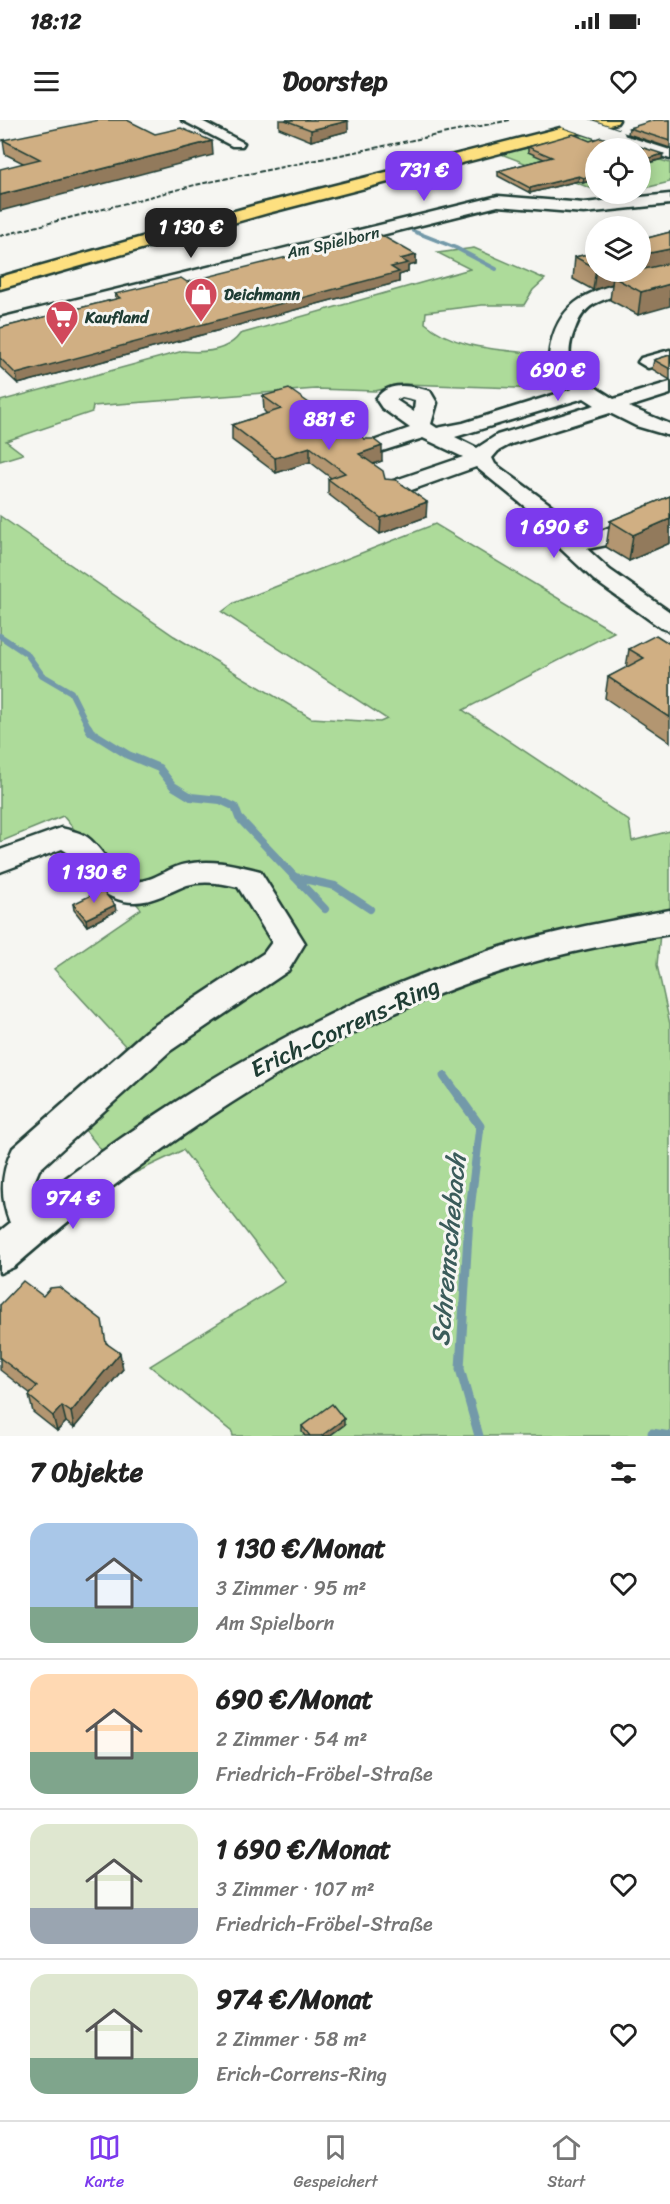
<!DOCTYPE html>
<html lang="de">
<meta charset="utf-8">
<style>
:root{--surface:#fff;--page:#f2f2f2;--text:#222;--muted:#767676;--line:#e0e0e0;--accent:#7c3aed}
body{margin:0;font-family:Sriracha,sans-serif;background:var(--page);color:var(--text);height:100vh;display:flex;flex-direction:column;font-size:22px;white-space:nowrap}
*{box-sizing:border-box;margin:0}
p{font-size:20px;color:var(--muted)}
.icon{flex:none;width:33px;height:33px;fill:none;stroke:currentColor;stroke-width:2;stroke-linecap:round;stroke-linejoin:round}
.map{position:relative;height:1316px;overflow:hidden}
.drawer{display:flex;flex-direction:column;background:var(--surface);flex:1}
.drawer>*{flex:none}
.fabs{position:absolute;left:585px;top:18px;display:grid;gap:12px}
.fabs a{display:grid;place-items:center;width:66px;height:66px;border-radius:50%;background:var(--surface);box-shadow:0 3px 15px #0003;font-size:30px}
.price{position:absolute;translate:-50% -51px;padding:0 14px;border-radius:12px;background:var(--accent);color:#fff;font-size:20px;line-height:39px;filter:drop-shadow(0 2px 3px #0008)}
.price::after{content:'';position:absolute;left:50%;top:36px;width:18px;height:14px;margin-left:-9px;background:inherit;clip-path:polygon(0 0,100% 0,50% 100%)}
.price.current{background:#222;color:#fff}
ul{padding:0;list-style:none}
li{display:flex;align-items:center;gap:18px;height:150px;padding:0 30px}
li+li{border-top:2px solid var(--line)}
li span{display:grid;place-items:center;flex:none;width:168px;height:120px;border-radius:18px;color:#555}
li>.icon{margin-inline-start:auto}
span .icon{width:72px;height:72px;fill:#fffc;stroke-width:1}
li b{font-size:26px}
h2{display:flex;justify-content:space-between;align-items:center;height:72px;padding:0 30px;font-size:26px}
.status{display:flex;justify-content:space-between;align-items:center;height:42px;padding:0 30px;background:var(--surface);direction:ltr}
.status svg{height:16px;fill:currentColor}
header{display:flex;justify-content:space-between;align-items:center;height:78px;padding:0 30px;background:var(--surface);font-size:27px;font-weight:800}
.tab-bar{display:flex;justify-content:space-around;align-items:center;height:84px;border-top:2px solid var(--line);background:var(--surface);font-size:16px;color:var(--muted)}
.tab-bar a{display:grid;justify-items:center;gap:3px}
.tab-bar .current{color:var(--accent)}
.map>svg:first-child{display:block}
.green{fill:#addb9a;stroke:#668c67;stroke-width:1.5}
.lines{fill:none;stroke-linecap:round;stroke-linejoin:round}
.stream-far3{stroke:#7399a9;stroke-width:4}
.stream-far2{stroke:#7399a9;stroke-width:6}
.stream-far1{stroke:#7399a9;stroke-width:8}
.stream{stroke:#7399a9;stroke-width:9}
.minor-casing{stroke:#1f3d34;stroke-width:5}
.major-casing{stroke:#1f3d34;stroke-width:5}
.minor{fill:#f6f6f2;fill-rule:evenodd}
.major{fill:#fde080;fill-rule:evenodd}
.rail{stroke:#1f3d34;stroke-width:2;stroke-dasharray:5 2;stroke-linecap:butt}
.minor-bridge-casing{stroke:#1f3d34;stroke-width:18;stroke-linecap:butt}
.minor-bridge{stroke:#f6f6f2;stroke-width:16}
.wall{fill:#b39671;stroke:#1f3d34;stroke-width:1.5}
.shaded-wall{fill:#927a5c;stroke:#1f3d34;stroke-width:1.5}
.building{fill:#d0af83;stroke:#1f3d34;stroke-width:1.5}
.labels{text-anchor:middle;stroke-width:6;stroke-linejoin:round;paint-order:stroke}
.far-street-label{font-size:16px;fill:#1f3d34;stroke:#f6f6f2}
.far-poi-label{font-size:16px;font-weight:bold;fill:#1f3d34;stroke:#f6f6f2;text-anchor:start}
.near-street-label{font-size:24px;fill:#1f3d34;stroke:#f6f6f2}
.near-water-label{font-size:26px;font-style:italic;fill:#3b5c5b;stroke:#f6f6f2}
</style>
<div class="status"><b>18:12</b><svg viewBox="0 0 49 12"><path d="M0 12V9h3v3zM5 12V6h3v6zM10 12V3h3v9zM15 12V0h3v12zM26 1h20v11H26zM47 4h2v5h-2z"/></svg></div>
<header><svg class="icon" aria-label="menu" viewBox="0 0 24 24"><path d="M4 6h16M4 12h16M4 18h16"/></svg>Doorstep<svg class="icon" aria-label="heart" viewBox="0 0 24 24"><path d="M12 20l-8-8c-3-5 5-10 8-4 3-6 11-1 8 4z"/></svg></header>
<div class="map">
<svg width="670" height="1316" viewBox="0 0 670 1316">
<rect width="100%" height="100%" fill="#f6f6f2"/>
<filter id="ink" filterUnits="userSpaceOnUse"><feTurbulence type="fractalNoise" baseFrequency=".0167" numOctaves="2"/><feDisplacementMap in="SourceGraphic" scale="12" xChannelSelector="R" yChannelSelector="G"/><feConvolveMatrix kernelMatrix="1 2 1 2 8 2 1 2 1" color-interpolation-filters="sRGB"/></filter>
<g filter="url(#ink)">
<g class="green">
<polygon points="584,15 624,28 596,28 595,70 501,34"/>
<polygon points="640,34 670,43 670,62 641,69"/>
<path d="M474,128L545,159L533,170L524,185H482L426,192L425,203C457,230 499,229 539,234L548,250L572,270L404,264L375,271L316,269L93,286L92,292L6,321L23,334L0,341V281L183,231C203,233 228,231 240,214L470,149L438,133Z"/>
<polygon points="0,396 174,516 311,598 380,602 387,599 222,492 234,483 435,404 614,512 463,590 629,701 632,721 670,711 670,790 662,792 657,845 670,904 670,1316 233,1316 232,1312 150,1246 285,1162 183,1030 124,1058 73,995 129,930 54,849 141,789 63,696 0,722"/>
</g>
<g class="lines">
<polyline class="stream-far3" points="413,111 456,128 496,149"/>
<polyline class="stream-far2" points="0,516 27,534 42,555 71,572 89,608"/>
<g class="stream-far1">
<polyline points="88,607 91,612 128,635 159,648 173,666 191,677 220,680 235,687 239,698 325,789"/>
<polyline points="295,757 335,766 370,789"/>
</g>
<g class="stream">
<polyline points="444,956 480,1006 469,1098 460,1249 479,1316"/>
<polyline points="652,1313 670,1316"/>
</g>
<g class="minor-casing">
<g id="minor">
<polygon points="182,0 200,0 244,23 242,26 232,26"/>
<polygon points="617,13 670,30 670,39 612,20 610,17"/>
<polygon points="670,74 670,84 584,93 498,86 0,210 0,198 498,76 584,83"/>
<path d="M670,152V162C645,169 617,172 594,184C584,190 579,198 575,209C558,250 583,259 614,279L670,262V274L629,287L670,304V316L636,306L610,293L511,324L498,331L492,338L495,344L555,388L575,416L594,414L670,382V397L607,425L587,429L610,450L670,492V511L661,508L594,460L561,429L539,398L476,347L403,373H387L384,368L387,363L463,337L423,318L379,332H365L361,328L365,324L410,308L382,288L376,279C389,260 411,266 430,271L437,283L431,304L437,308L463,303L572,269L559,256L549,237C556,166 614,166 670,152ZM402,277L415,280L414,292L396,280ZM584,278L595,285L497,315L477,328L455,317Z"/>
<polygon points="670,230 670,242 648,248 638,242 641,238"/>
<path d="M61,708C69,710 80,712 87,717C103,728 114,757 134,761C148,764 169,748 182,745C209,738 234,744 260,751L305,823L288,851L170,931L39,1050L34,1062L33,1075L37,1080C173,975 324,883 488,831C548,812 609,801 670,790V814C615,823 559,833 506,850C326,907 155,1025 14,1147L0,1153V1111L10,1103C0,1078 0,1054 13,1028L146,911L264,833L272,822L238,767C222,763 203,760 187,765C161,775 141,790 112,777C90,767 83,740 62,729L0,752V730Z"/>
</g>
</g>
<g class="major-casing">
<polygon id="major" points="592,0 619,0 617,3 268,93 0,169 0,157 256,85"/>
</g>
<use href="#minor" class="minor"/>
<use href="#major" class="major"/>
<polyline class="rail" points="0,116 195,65 510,0"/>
<g class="minor-bridge-casing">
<polyline id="minor-bridge" points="566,0 617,17"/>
</g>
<use href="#minor-bridge" class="minor-bridge"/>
</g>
<g class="wall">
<polygon points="279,0 346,0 348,11 311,21 279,8"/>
<polygon points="670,0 670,28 628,14 629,8"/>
<polygon points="155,14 213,35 23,43 5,34 3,20"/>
<polygon points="590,21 662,39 583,63 578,61 530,73 498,56 498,51 544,39 528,32 528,27"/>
<polygon points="670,112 638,195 610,180 612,164 593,170 573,159 575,137"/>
<polygon points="416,135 416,144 408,146 408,152 399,155 399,162 18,264 0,247 0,208 116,179 115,174 187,162"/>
<polygon points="670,235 670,260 652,249 654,240"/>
<polygon points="263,276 352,313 361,310 361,315 382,341 373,344 385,359 426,397 380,414 328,374 328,359 331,358 310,342 276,353 232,320 232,305 267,294 264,291"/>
<polygon points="670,376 670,423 629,441 606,427 610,401"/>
<polygon points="670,524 670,622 605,578 608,557 626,548 629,529"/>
<polygon points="73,784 116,791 87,806 74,790"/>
<polygon points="0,1185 107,1223 123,1249 74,1308 66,1302 57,1311 33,1292 29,1276 31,1274 0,1250"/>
<polygon points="344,1305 329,1316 305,1316 302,1312 302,1306"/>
</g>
<g class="shaded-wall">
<polygon points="348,1 348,11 311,21 311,10"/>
<polygon points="212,21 213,35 0,91 0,75"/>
<polygon points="663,34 662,39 640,45 640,41"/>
<polygon points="596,54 596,59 583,63 584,58"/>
<polygon points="579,56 578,61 530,73 530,68"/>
<polygon points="670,129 670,151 613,157 612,164 593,170 596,148 596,152 640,152 640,135"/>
<polygon points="416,135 416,144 408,146 408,152 399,155 399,162 18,264 16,254 391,147 400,139"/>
<polygon points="670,164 670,186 638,195 641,172"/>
<polygon points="382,326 382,341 359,349 359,334"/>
<polygon points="310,327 310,342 276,353 275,338"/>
<polygon points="427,382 426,397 380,414 381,398"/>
<polygon points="670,399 670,423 629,441 633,415"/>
<polygon points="115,785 116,791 87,806 86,799"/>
<polygon points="120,1233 123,1249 74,1308 71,1292"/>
<polygon points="62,1286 66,1302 57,1311 53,1296"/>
<polygon points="344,1299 344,1305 329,1316 321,1316"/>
</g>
<g class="building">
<polygon points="99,0 127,0 155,14 181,8 212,21 0,75 0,49 40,39 3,20"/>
<polygon points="285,0 346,0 348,1 311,10"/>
<polygon points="655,0 670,0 670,21 629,8"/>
<polygon points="573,14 590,21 601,17 615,22 622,21 663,34 640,41 640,28 596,28 596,54 584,58 579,56 530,68 498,51 552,37 528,27"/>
<polygon points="670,112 670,129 640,135 640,120"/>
<polygon points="379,114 416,135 400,139 408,143 391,147 399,152 16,254 0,238 0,208 120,178 115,174 181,158 187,162"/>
<polygon points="596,132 596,148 575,137"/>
<polygon points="670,143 670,164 641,172 613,157 636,152 640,152 640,150"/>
<polygon points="670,235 670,249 654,240"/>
<polygon points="289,269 352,313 361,310 359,313 364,319 373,319 382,326 359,334 383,351 385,359 396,360 427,382 381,398 328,359 345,353 310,327 275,338 232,305 281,289 263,276"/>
<polygon points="670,376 670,399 633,415 610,401"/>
<polygon points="656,515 670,524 670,598 608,557 644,538 629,529"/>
<polygon points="102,770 115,785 86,799 73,784"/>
<polygon points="23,1161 43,1176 50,1168 59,1167 102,1200 106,1223 120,1233 71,1292 62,1286 53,1296 29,1276 37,1266 0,1238 0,1185"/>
<polygon points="332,1284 344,1299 321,1316 310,1316 302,1306"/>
</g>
</g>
<defs>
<g id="shop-pin" transform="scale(1.725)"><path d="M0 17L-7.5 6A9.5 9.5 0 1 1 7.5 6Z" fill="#d1495b" stroke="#f6f6f2"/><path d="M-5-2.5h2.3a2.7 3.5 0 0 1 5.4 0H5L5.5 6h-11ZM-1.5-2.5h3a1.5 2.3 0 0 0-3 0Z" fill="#fff"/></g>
<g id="supermarket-pin" transform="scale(1.725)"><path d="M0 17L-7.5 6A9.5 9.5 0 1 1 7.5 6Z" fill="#d1495b" stroke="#f6f6f2"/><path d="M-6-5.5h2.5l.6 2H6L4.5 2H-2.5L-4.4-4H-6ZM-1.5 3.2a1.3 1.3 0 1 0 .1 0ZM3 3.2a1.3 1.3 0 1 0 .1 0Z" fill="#fff"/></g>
</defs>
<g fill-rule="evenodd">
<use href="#shop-pin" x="201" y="174"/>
<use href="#supermarket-pin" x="62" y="197"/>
</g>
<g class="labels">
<g class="far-street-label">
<text transform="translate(333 122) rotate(-13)" y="6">Am Spielborn</text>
</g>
<g class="far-poi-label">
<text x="224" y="180">Deichmann</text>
<text x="85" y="203">Kaufland</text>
</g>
<g class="near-street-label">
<text transform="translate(345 907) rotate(-25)" y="8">Erich-Correns-Ring</text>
</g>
<g class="near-water-label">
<text transform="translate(448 1130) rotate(-85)" y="9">Schremschebach</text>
</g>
</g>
</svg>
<div class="fabs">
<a><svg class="icon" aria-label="locate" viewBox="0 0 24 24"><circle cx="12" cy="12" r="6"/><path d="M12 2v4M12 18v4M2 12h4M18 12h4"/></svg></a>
<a><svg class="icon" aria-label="layers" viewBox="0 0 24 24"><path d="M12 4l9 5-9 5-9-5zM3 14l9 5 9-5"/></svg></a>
</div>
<b class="price" style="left:424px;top:82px">731 €</b>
<b class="price current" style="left:191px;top:139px">1 130 €</b>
<b class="price" style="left:558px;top:282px">690 €</b>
<b class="price" style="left:329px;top:331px">881 €</b>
<b class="price" style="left:554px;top:439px">1 690 €</b>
<b class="price" style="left:94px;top:784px">1 130 €</b>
<b class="price" style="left:73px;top:1110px">974 €</b>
</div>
<section class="drawer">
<h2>7 Objekte<svg class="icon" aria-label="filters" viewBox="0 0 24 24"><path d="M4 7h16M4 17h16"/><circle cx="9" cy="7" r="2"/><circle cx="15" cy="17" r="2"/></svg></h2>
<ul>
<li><span style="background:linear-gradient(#a9c7e8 70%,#7fa58c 0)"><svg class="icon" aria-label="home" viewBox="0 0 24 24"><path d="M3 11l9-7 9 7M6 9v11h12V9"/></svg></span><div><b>1 130 €/Monat</b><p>3 Zimmer · 95 m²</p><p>Am Spielborn</p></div><svg class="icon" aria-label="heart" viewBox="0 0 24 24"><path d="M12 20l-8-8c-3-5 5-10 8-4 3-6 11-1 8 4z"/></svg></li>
<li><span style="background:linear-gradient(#ffd9b3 65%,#7fa58c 0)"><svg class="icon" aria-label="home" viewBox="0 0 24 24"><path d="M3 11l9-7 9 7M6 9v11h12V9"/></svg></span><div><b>690 €/Monat</b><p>2 Zimmer · 54 m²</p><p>Friedrich-Fröbel-Straße</p></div><svg class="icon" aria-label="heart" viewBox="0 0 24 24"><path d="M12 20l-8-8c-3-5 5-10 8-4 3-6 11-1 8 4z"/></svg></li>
<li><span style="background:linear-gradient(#dfe7d0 70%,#9aa5b1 0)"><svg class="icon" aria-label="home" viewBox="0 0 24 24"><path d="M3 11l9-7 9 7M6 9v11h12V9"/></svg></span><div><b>1 690 €/Monat</b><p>3 Zimmer · 107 m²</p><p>Friedrich-Fröbel-Straße</p></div><svg class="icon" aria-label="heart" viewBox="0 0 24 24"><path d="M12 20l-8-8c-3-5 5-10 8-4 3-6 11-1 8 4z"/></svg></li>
<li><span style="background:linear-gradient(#dfe7d0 70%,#7fa58c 0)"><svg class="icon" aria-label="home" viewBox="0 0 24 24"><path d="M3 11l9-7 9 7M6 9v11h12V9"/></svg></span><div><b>974 €/Monat</b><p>2 Zimmer · 58 m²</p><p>Erich-Correns-Ring</p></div><svg class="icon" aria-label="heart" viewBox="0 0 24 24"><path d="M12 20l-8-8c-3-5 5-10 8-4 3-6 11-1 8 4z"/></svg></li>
</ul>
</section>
<nav class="tab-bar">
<a class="current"><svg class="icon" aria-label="map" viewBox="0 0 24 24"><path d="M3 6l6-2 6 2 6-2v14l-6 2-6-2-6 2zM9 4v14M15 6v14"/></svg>Karte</a>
<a><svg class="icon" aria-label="saved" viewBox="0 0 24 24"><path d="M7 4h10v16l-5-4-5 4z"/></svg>Gespeichert</a>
<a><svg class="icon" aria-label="home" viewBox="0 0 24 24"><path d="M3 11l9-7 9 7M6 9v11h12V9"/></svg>Start</a>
</nav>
